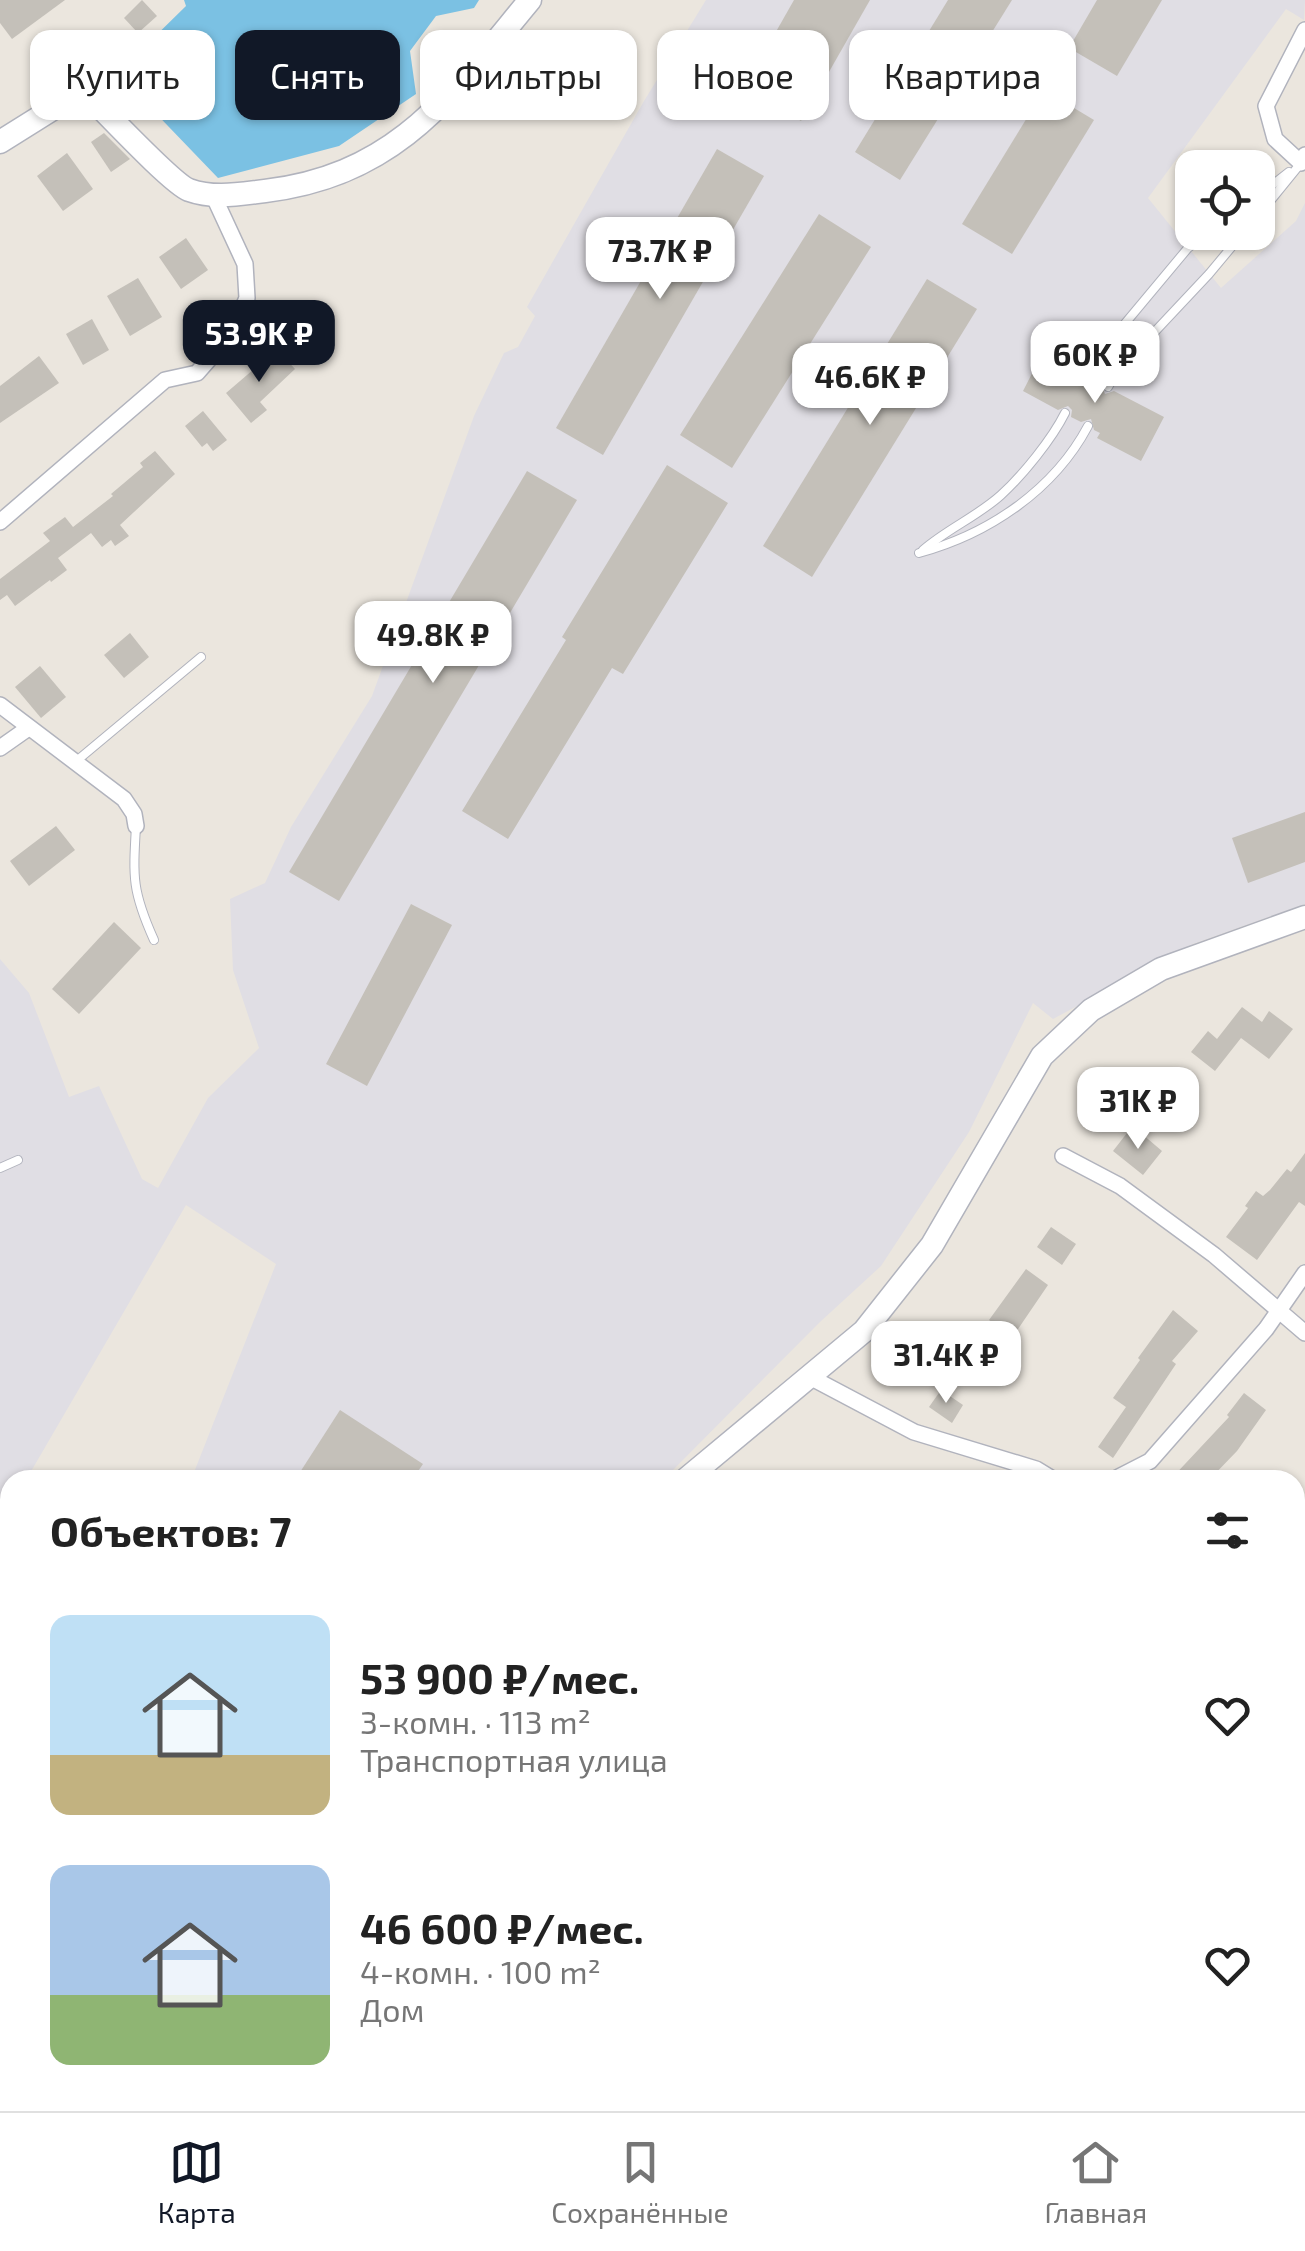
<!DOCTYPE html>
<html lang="ru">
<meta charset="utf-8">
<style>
:root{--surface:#fff;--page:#f6f6f6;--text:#222;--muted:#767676;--line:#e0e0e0;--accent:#111827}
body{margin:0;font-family:"Exo 2",sans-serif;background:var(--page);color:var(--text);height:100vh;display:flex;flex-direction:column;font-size:38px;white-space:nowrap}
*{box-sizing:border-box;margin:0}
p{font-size:32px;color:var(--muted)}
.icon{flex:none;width:55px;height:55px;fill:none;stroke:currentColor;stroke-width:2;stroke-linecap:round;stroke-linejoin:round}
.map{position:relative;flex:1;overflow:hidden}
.details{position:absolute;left:0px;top:1470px;width:1305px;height:642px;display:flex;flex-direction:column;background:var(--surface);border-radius:30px 30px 0 0;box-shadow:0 2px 8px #0004}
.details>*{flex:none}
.guide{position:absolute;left:30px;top:30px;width:1245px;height:90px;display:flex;gap:20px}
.fabs{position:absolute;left:1175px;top:150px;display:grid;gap:20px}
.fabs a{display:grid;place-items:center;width:100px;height:100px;border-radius:20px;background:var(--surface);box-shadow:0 2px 8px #0004;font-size:50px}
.price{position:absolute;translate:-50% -85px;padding:0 22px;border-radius:20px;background:#fff;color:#222;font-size:32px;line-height:65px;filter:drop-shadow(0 2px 5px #0008)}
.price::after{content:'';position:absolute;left:50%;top:60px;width:30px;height:22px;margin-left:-15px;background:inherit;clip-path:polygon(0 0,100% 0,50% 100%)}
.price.selected{background:var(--accent);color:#fff}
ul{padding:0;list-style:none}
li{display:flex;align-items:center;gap:30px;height:250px;padding:0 50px}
li span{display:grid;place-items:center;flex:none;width:280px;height:200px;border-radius:20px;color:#555}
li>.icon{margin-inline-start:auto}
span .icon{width:120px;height:120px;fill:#fffc;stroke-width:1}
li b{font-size:42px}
h2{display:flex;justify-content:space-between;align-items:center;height:120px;padding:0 50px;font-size:42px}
.chip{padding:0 35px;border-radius:20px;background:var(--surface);box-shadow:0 2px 8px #0004;font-size:35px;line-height:90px}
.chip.selected{background:var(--accent);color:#fff}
.tab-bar{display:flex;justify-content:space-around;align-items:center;height:140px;border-top:2px solid var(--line);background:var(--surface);font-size:28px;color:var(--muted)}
.tab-bar a{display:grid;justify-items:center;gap:5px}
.tab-bar .selected{color:var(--accent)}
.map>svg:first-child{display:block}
.industrial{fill:#e0dee4}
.water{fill:#7bc1e3}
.building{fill:#c4c0b9}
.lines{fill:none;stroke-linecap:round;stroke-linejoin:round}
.lane-casing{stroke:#b1b3bd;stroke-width:10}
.street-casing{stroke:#b1b3bd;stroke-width:18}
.secondary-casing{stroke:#b1b3bd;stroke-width:25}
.lane{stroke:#fff;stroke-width:8}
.street{stroke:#fff;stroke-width:15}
.secondary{stroke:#fff;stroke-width:22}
</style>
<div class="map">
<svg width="1305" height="2111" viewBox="0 0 1305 2111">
<rect width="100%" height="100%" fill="#ebe6de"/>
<g class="industrial">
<polygon points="706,0 1305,0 1304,20 1286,9 1148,198 1221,288 1296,221 1305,203 1305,904 1193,944 1053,1019 1033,1003 969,1132 881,1266 820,1322 663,1480 191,1480 276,1264 186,1205 26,1480 10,1480 10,1507 0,1525 0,959 29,993 69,1097 99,1086 142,1179 158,1188 208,1098 259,1048 233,970 230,899 265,883 291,827 372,696 474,416 504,353 518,347 535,316 527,307 644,101"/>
<polygon points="692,2102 758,2103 771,2111 686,2111"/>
</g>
<g class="water">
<polygon points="184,0 479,0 474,8 436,16 410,51 416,94 339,146 218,178 143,100 134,57 186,6"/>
<polygon points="1295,2003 1305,2012 1305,2111 1197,2111 1189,2103 1295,2102"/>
</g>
<g class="building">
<polygon points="0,0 65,0 12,39 0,23"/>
<polygon points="142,0 157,16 138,33 124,18"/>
<polygon points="794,0 870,0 801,121 744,88"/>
<polygon points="948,0 1012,0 900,180 855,152"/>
<polygon points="1097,0 1162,0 1117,76 1069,48"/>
<polygon points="1044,90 1094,120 1012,254 962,224"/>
<polygon points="104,133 130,159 111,172 91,142"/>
<polygon points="717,149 764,176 603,455 556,428"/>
<polygon points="67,153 93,189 63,211 37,176"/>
<polygon points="819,214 871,247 732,468 680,435"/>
<polygon points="186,238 208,270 181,289 159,257"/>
<polygon points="138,278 162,317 130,336 107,296"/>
<polygon points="927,279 977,309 812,577 763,546"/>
<polygon points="92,319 109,350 83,365 66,334"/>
<polygon points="267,352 276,362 283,356 295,369 260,402 267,410 251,423 226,393 254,369 252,367"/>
<polygon points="1043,352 1079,371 1078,378 1082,382 1092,378 1101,384 1105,394 1114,391 1164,417 1141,461 1097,438 1100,433 1094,430 1091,419 1081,422 1071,417 1072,410 1068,406 1058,410 1023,391"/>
<polygon points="39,356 59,383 0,423 0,386"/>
<polygon points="203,411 227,440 213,451 207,443 202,447 185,426"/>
<polygon points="155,451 175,474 120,525 129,536 115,546 111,540 102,547 91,533 58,558 67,570 51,582 50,580 15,606 7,595 0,600 0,579 50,541 43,533 65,517 73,527 113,496 111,494 143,467 140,463"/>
<polygon points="667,465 728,503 623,674 612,668 508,839 462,811 566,640 562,637"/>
<polygon points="527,471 577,500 339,901 289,872"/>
<polygon points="130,633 149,657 124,678 104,655"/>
<polygon points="40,666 66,697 41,718 15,687"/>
<polygon points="1305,812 1305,862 1248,883 1232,838"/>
<polygon points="56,826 75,850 29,886 10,861"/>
<polygon points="411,904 452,925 367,1086 326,1064"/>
<polygon points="114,922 141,948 79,1014 52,989"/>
<polygon points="1242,1007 1262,1022 1269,1011 1293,1029 1269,1059 1241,1038 1215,1071 1191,1052 1208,1031 1217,1039"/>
<polygon points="1175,1088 1191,1100 1175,1121 1151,1102 1162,1089 1169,1094"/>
<polygon points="1127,1133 1136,1141 1142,1134 1162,1151 1143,1175 1113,1151"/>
<polygon points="1305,1153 1305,1206 1299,1202 1257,1260 1226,1237 1248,1208 1245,1206 1256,1191 1263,1196 1270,1190 1287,1169 1291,1172"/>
<polygon points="1051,1227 1076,1244 1062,1265 1037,1247"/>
<polygon points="1026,1269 1048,1285 986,1376 961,1359 972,1343 982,1350 999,1327 989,1320"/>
<polygon points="1173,1310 1198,1331 1172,1361 1176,1364 1113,1458 1098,1447 1126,1407 1113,1398 1140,1360 1138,1358"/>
<polygon points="941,1390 963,1405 952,1423 929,1407"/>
<polygon points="1244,1393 1266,1410 1237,1451 1209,1480 1170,1480 1229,1417 1227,1415"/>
<polygon points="340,1410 423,1464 412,1480 295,1480"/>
</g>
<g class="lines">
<g class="lane-casing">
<g id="lane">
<polyline points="1258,196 1289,172"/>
<polyline points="1258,216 1301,163"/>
<polyline points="1085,375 1092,363 1188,248 1209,232"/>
<polyline points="1108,387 1116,373 1209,274 1244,232"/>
<path d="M923,550C947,529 978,516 1001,495C1023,475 1052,439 1065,413"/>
<path d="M919,553C989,534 1054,490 1088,426"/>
<polyline points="74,763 201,657"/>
<path d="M136,826C133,878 132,891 154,940"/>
<polyline points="0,1168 18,1160"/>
<polyline points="179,1479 180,1480"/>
<polyline points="0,1655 10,1664"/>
<polyline points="0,1907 10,1899"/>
</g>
</g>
<g class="street-casing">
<g id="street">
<polyline points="1305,30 1266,106 1275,139 1301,163 1305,155"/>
<polyline points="0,522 165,380 197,373 232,333 247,298 245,264 214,197"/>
<polyline points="0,705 124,799 134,814 136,826"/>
<polyline points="0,748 27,729"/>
<polyline points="1063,1156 1120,1186 1214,1255 1305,1333"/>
<polyline points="810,1377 914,1432 1036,1469 1054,1480"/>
<polyline points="1113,1480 1150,1461 1266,1329 1305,1273"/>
<polyline points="1295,1634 1305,1621"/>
<polyline points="1295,1780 1305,1787"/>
<polyline points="927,2102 931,2111"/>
<polyline points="238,2111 241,2102"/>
</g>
</g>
<g class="secondary-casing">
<g id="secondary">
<path d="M0,142L83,90C102,108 171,183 189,190C214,199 239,194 265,191C398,175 451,95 530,0"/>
<polyline points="685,1480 864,1331 932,1245 1042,1056 1091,1010 1161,969 1305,917"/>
<polyline points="562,2111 569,2102"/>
</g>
</g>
<use href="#lane" class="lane"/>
<use href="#street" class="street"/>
<use href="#secondary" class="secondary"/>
</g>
</svg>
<div class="fabs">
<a><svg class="icon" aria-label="locate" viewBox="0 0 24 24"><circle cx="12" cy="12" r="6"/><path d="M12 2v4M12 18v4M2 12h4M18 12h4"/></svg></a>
</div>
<b class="price" style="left:660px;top:302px">73.7K ₽</b>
<b class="price selected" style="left:259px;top:385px">53.9K ₽</b>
<b class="price" style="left:1095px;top:406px">60K ₽</b>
<b class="price" style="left:870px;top:428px">46.6K ₽</b>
<b class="price" style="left:433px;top:686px">49.8K ₽</b>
<b class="price" style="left:1138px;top:1152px">31K ₽</b>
<b class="price" style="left:946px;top:1406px">31.4K ₽</b>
<div class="guide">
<a class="chip">Купить</a>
<a class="chip selected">Снять</a>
<a class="chip">Фильтры</a>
<a class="chip">Новое</a>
<a class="chip">Квартира</a>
</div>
<section class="details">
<h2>Объектов: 7<svg class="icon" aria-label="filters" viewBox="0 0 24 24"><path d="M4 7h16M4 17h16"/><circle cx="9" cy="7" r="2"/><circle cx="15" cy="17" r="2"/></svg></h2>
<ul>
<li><span style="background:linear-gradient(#bfe0f5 70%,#c2b280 0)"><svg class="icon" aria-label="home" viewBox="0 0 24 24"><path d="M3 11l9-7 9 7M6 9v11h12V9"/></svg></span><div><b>53 900 ₽/мес.</b><p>3-комн. · 113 m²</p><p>Транспортная улица</p></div><svg class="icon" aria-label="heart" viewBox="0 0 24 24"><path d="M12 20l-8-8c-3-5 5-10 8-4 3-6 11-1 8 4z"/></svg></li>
<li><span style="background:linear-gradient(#a9c7e8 65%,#8fb573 0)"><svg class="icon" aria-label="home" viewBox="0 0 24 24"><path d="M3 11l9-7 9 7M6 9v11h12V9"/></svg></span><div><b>46 600 ₽/мес.</b><p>4-комн. · 100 m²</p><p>Дом</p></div><svg class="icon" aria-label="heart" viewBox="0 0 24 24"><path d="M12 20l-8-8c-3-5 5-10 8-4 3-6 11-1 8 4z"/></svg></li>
</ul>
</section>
</div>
<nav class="tab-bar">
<a class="selected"><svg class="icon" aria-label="map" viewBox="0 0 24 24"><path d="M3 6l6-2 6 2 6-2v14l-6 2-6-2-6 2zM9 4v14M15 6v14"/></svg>Карта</a>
<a><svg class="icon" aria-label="saved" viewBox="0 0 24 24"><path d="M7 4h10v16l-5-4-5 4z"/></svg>Сохранённые</a>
<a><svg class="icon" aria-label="home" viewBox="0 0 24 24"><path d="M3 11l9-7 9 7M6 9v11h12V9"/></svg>Главная</a>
</nav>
